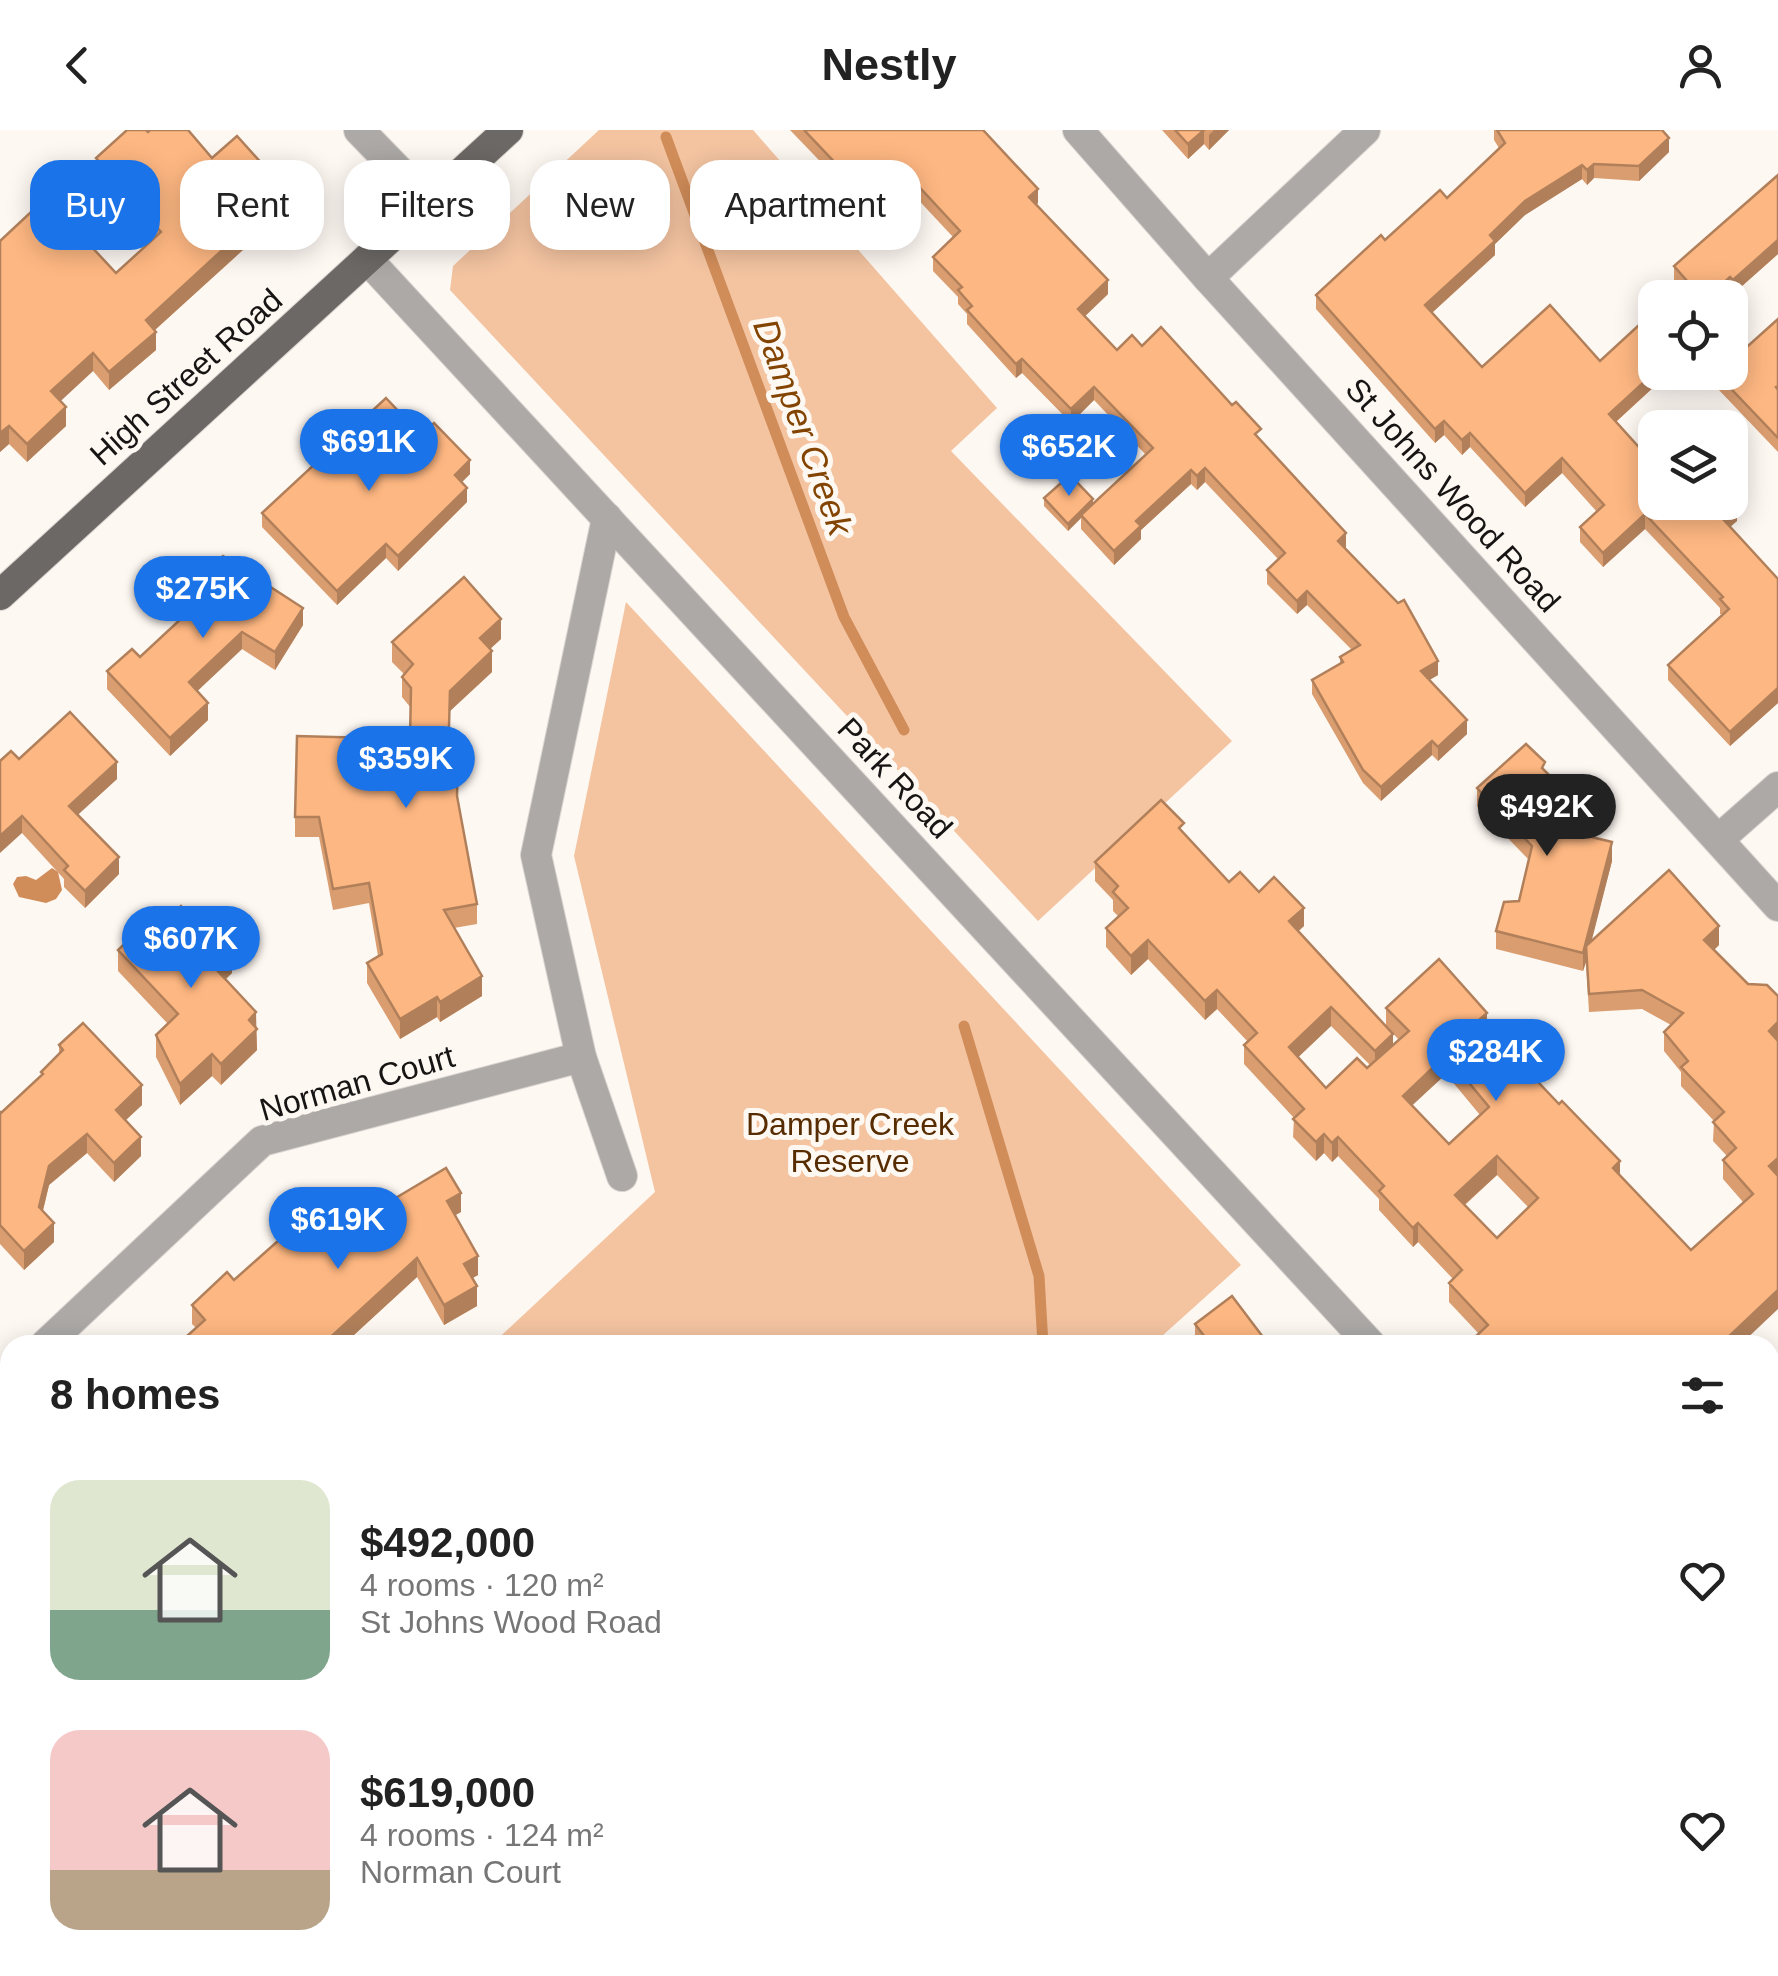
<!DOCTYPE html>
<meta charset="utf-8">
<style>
:root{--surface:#fff;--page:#f2f2f2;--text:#222;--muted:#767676;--accent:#1a73e8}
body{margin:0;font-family:Arial,sans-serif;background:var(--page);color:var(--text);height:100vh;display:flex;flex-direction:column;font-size:38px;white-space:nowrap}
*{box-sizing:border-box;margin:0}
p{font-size:32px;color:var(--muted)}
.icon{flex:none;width:55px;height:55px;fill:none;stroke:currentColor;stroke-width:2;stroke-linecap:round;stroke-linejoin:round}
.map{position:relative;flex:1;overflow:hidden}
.side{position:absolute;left:0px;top:1205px;width:1780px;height:642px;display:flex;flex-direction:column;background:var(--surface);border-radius:30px 30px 0 0;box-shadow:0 5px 25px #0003}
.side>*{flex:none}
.banner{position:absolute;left:30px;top:30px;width:1000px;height:90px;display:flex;gap:20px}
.controls{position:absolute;left:1638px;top:150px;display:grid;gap:20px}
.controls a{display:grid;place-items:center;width:110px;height:110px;border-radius:20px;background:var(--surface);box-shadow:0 5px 25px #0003;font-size:50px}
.price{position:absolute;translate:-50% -85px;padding:0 22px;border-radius:35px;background:var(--accent);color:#fff;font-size:32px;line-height:65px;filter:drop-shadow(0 2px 5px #0008)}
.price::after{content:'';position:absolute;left:50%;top:60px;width:30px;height:22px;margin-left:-15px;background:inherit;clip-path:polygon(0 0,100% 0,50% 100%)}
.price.selected{background:#222;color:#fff}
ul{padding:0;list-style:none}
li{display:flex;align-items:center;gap:30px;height:250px;padding:0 50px}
li span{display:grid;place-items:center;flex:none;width:280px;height:200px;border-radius:30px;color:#555}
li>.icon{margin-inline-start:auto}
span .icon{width:120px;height:120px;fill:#fffc;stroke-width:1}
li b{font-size:42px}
h2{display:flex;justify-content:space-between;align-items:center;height:120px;padding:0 50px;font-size:42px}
.tag{padding:0 35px;border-radius:30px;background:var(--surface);box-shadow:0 5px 25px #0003;font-size:35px;line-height:90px}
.tag.selected{background:var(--accent);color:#fff}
header{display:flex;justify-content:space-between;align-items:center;height:130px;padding:0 50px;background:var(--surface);font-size:45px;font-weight:700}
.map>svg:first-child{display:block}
.green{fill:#f4c4a1}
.water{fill:#d18d59}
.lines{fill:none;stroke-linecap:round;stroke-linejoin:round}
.stream{stroke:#d18d59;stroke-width:11}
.street-casing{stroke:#d9d4cf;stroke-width:32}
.primary-casing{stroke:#d9d4cf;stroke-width:32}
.street{stroke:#aca9a7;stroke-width:30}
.primary{stroke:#6c6865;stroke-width:30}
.wall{fill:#da9d70;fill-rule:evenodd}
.shaded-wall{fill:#b1805b}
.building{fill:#fdb782;stroke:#b1805b;stroke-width:2.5;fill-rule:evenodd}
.labels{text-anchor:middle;stroke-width:10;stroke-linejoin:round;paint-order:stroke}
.street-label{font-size:32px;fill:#171514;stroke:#fef8f3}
.park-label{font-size:32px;fill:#572c00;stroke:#fef8f3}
.water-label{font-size:35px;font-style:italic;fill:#824400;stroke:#fef8f3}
</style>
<header><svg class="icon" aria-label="back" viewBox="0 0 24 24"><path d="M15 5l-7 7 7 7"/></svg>Nestly<svg class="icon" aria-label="person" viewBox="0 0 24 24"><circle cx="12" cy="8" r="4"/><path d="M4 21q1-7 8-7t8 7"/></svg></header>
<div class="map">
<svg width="1778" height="1846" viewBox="0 0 1778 1846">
<rect width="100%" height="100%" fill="#fef8f3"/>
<g class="green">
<polygon points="599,0 753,0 997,278 951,321 1232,611 1038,791 450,160 453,136"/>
<polygon points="626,472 1241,1135 1152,1215 491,1215 655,1062 574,726"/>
<polygon points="528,1838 1562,1838 1570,1846 536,1846"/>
</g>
<polygon class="water" points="52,738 58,742 62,760 56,769 46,773 19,767 13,754 17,747 26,746 36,750"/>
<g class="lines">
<g class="stream">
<polyline points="666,7 844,487 904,600"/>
<polyline points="964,896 1039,1146 1043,1215"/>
<polyline points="1134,1846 1134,1838"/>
</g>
<g class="street-casing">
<g id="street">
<polyline points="359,0 429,72"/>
<polyline points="1078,0 1208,148 1778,776"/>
<polyline points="367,129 1371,1215"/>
<polyline points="1208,148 1365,0"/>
<polyline points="607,388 536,725 581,927 622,1046"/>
<polyline points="1719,709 1778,657"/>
<polyline points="45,1215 262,1011 581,927"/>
<polyline points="0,1258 10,1248"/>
<polyline points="1770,1507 1778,1500"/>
<polyline points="1770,1643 1778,1652"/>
<polyline points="301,1846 310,1838"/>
</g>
</g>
<g class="primary-casing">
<polyline id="primary" points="0,465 508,0"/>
</g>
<use href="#street" class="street"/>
<use href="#primary" class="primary"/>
</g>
<g class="wall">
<polygon points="790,0 983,0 1038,73 1036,75 1108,164 1085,186 1117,220 1142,216 1261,310 1346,417 1345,418 1438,545 1429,550 1467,604 1438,631 1432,625 1381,671 1363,653 1312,564 1312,550 1340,534 1340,527 1352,520 1307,475 1297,484 1267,454 1267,440 1278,429 1205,352 1197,360 1191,354 1141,400 1141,409 1114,435 1081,399 1081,388 1068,401 1044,376 1044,368 1093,374 1146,325 1094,270 1071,293 1022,243 1016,248 967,194 967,184 958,174 958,167 933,141 933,127 953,107 896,46 863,76"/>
<polygon points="1162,0 1229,0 1209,20 1204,14 1188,29"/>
<polygon points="1494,0 1662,0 1669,22 1639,51 1594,48 1587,55 1582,49 1525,85 1495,114 1495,125 1432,183 1482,237 1600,231 1655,242 1670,242 1616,292 1655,372 1737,391 1730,397 1778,449 1778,573 1730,616 1668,550 1668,535 1722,485 1720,484 1720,478 1645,399 1603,437 1580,412 1580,397 1597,382 1562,343 1525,377 1470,317 1462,325 1444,305 1435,313 1316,179 1316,165 1385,110 1447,68 1499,18 1494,10"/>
<polygon points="148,2 212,28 274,66 240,96 244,119 155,200 156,220 109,260 93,241 60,271 66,296 27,332 9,314 0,322 0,111 116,143 152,110 96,46 96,28"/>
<polygon points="1778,45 1778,124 1733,164 1730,161 1723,168 1689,168 1674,150 1674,136"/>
<polygon points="1778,189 1778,322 1717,258 1717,244"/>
<polygon points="421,305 470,344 462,352 467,372 398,441 386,428 337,475 262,397 262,383"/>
<polygon points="214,434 303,495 275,540 242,519 197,561 208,590 170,626 107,559 107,541 140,527 187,484 186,466"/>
<polygon points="501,509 490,519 492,542 450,581 448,630 457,667 477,774 477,794 454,798 482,866 440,892 437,887 400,909 367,853 367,833 378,826 369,773 333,780 319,707 295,707 295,687 410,609 411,578 402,567 402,547 404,544 392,532 392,512"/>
<polygon points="19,629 117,649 77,685 119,744 85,778 64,757 64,749 22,703"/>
<path d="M1545,641L1564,696L1561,699L1612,731L1591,811L1719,815L1714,820L1748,854L1778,866L1740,1215H1474V1208L1479,1204L1449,1172V1153L1453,1149L1418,1112L1413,1117L1379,1080V1069L1338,1026L1332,1032L1324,1023L1316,1031L1293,1007L1294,988L1244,934V915L1248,912L1217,879L1205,890L1148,829L1131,845L1106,817V798L1118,786L1113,781V770L1095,751V732L1184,703L1229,752L1259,762L1304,796L1298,801L1393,915L1399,910L1386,896V878L1487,898L1620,1046L1691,1120L1743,1072L1723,1049V1030L1727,1026L1713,1011L1714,991L1681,956V942L1664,921V902L1671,895L1642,879L1589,882L1586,832L1583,841L1496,819V801L1519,771L1529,730L1477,676V658ZM1331,896L1370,935L1326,958L1298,927ZM1446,944L1480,985L1449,1014L1412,975ZM1497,1045L1528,1077L1497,1108L1465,1075Z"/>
<polygon points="154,801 232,843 225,849 256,898 257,920 221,955 212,946 180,975 156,927 156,905 168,894 118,841 118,820"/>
<polygon points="59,915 142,975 126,990 141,1026 114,1052 87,1023 49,1055 43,1081 54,1112 24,1140 0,1114 0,982 1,983 41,947 41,942 59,925"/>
<polygon points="461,1082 455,1085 478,1145 472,1148 477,1176 444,1195 417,1147 343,1215 177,1215 196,1198 192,1194 192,1175 234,1150 337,1103"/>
<polygon points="1195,1194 1269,1215 1199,1215 1195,1210"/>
<polygon points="409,1838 412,1838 520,1846 409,1846"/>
<polygon points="699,1838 750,1838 738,1846 706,1846"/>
<polygon points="1669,1838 1770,1838 1778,1846 1677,1846"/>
</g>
<g class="shaded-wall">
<polygon points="1204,0 1204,14 1188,29 1188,14"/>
<polygon points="1214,0 1229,0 1209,20 1209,5"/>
<polygon points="1669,8 1669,22 1639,51 1639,36"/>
<polygon points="896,32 896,46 863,76 863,62"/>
<polygon points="1594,34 1594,48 1587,55 1587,40"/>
<polygon points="1582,35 1582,49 1525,85 1495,114 1495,125 1425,189 1425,175 1490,105 1525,71"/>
<polygon points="274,47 274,66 231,104 231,86"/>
<polygon points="1038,59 1038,73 1029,81 1029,67"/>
<polygon points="244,100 244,119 146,208 146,190"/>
<polygon points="1778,110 1778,124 1733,164 1733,150"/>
<polygon points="1730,147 1730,161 1723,168 1707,168"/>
<polygon points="1108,150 1108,164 1078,193 1078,179"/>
<polygon points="156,202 156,220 109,260 109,242"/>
<polygon points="93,223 93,241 51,280 51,261"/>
<polygon points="1022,229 1022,243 1016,248 1016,234"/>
<polygon points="1655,242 1670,242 1609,298 1609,284"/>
<polygon points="1094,257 1094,270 1071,293 1071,279"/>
<polygon points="66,277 66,296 27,332 27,314"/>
<polygon points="1444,291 1444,305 1435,313 1435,299"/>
<polygon points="9,296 9,314 0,322 0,303"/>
<polygon points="1470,303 1470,317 1462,325 1462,310"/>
<polygon points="1562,328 1562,343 1525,377 1525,363"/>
<polygon points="470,330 470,344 455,359 455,345"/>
<polygon points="1205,338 1205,352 1197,360 1197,346"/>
<polygon points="1191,340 1191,354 1141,400 1141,409 1114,435 1114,421 1136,391"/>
<polygon points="467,358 467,372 398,441 398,426"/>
<polygon points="1093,369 1093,376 1081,385 1081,388 1068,401 1068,394"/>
<polygon points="1737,376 1737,391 1723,403 1723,389"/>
<polygon points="1645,384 1645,399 1603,437 1603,423"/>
<polygon points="1346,403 1346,417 1338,425 1338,411"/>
<polygon points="386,414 386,428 337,475 337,461"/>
<polygon points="1307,461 1307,475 1297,484 1297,471"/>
<polygon points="303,478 303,495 275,540 275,522"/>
<polygon points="501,489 501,509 480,528 480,508"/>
<polygon points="242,502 242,519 189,569 189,552"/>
<polygon points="492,521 492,542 450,581 450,561"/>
<polygon points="1438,531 1438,545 1421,555 1421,541"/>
<polygon points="1778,558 1778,573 1730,616 1730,602"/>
<polygon points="208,573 208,590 170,626 170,608"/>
<polygon points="1467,590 1467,604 1438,631 1438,617"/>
<polygon points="1432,611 1432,625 1381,671 1381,657"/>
<polygon points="117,632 117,649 69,693 69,676"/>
<polygon points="1554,650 1554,669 1545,658"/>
<polygon points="1564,677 1564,696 1546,714 1546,696"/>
<polygon points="22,686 22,703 0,723 0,706"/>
<polygon points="1612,712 1612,731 1587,829 1586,816 1586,832 1583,841 1583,823"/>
<polygon points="119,727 119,744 85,778 85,761"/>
<polygon points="1304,778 1304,796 1289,810 1289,791"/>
<polygon points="1719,796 1719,815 1704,829 1704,810"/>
<polygon points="1148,810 1148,829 1131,845 1131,826"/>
<polygon points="232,822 232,843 215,860 215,838"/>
<polygon points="482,846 482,866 440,892 440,872"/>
<polygon points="1217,860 1217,879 1205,890 1205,871"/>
<polygon points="437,867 437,887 400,909 400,889"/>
<polygon points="1331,877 1331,896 1289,936 1289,917"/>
<polygon points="256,882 257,920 221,955 221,934 249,890"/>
<polygon points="1487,883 1487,901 1479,890"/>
<polygon points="1778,892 1778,911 1769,901"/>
<polygon points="1393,904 1393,923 1375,940 1375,921"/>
<polygon points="212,924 212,946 180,975 180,954"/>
<polygon points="1446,925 1446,944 1403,984 1403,966"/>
<polygon points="142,955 142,975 116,999 116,980"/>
<polygon points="87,1004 87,1023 49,1055 39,1096 39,1077 49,1036"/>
<polygon points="1324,1004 1324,1023 1316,1031 1316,1012"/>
<polygon points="141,1007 141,1026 114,1052 114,1033"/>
<polygon points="1338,1007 1338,1026 1332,1032 1332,1013"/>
<polygon points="1497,1026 1497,1045 1455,1083 1455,1065"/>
<polygon points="1778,1028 1778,1047 1769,1036"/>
<polygon points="1620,1031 1620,1050 1613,1038"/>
<polygon points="461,1063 461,1082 447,1090 447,1071"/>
<polygon points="54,1093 54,1112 24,1140 24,1121"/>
<polygon points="1418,1093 1418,1112 1413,1117 1413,1098"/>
<polygon points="478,1126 478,1145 464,1153 464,1134"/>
<polygon points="417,1128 417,1147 343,1215 322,1215"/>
<polygon points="477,1156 477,1176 444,1195 444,1175"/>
<polygon points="1778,1160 1778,1179 1740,1215 1720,1215"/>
<polygon points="1778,1408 1778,1427 1770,1430 1770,1412"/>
<polygon points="1773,1432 1773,1451 1770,1452 1770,1433"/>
<polygon points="1778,1771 1778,1786 1771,1777"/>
<polygon points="176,1838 191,1838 181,1846 167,1846"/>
<polygon points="731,1838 750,1838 738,1846 719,1846"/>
<polygon points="1594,1838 1607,1838 1598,1846 1594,1846"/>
</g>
<g class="building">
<polygon points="127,0 146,0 148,2 150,0 188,0 212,28 237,6 274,47 231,86 244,100 146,190 156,202 109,242 93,223 51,261 66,277 27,314 9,296 0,303 0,111 46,68 116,143 161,102 96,28"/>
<polygon points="804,0 983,0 1038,59 1029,67 1108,150 1078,179 1117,220 1132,205 1142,216 1161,197 1232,275 1236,272 1261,299 1255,304 1346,403 1338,411 1398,473 1404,470 1438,531 1421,541 1467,590 1438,617 1432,611 1381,657 1363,640 1312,550 1343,532 1340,527 1360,515 1307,461 1297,471 1267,440 1285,423 1205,338 1197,346 1191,340 1136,391 1141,396 1114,421 1081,385 1153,318 1094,257 1071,279 1022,229 1016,234 967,180 972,176 958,160 962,157 933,127 960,101 896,32 863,62"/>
<polygon points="1175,0 1204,0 1188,14"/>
<polygon points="1497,0 1662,0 1669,8 1639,36 1594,34 1587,40 1582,35 1525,71 1490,105 1495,111 1425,175 1482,237 1550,175 1600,231 1651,184 1655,188 1655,242 1609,284 1655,335 1655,372 1730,372 1730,369 1737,376 1723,389 1778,449 1778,558 1730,602 1668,535 1729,479 1720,469 1723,467 1645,384 1603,423 1580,397 1604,375 1562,328 1525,363 1470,303 1462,310 1444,291 1435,299 1316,165 1381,105 1385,110 1440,60 1447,68 1505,13"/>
<polygon points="1778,45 1778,110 1733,150 1730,147 1707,168 1702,168 1674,136"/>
<polygon points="1778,189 1778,256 1776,257 1778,260 1778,308 1717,244 1719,242 1730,242 1730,232"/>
<polygon points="386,268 421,305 434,293 470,330 455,345 467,358 398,426 386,414 337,461 262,383"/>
<polygon points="1070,345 1093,369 1068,394 1044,368"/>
<polygon points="223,426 303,478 275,522 242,502 189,552 208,573 170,608 107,541 132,519 140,527 198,473 186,466 210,429 214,434"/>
<polygon points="464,447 501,489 480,508 492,521 450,561 448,630 458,631 457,666 477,774 444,780 482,846 440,872 437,867 400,889 367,833 382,824 369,753 333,759 319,687 295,687 297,606 410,609 411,558 402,547 413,534 392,512"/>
<polygon points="70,582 117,632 69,676 119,727 85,761 64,740 68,736 22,686 0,706 0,631 11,621 19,629"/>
<polygon points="1526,614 1545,632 1542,638 1554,650 1545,658 1564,677 1546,696 1612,712 1583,823 1496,801 1504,772 1519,771 1532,716 1477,658"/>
<path d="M1161,670L1184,693L1179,698L1229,752L1240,742L1259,762L1274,747L1304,778L1289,791L1393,904L1375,921L1331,877L1289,917L1326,958L1357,928L1367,938L1409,901L1386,878L1439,829L1487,883L1479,890L1559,974L1562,971L1620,1031L1613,1038L1691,1120L1753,1064L1723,1030L1736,1018L1713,992L1724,982L1681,937L1688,931L1664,902L1683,883L1642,860L1589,864L1586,816L1669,740L1719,796L1704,810L1748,854L1767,855L1778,866V892L1769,901L1778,911V1028L1769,1036L1778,1046V1160L1720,1215H1480L1474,1208L1488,1195L1449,1153L1462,1140L1418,1093L1413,1098L1379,1061L1384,1056L1338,1007L1332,1013L1324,1004L1316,1012L1293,989L1304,979L1244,915L1257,903L1217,860L1205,871L1148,810L1131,826L1106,798L1128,778L1113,762L1118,756L1095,732ZM1446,925L1489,977L1449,1014L1403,966ZM1497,1026L1538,1068L1497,1108L1455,1065Z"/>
<polygon points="181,776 197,793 201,789 232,822 215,838 256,882 249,890 257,899 221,934 212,924 180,954 156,905 178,884 118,820 146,793 154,801"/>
<polygon points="83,893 142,955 116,980 141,1007 114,1033 87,1004 49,1036 39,1077 54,1093 24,1121 0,1095 0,982 1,983 43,944 41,942 63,920 59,915"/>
<polygon points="446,1038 461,1063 447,1071 478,1126 464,1134 477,1156 444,1175 417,1128 322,1215 177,1215 205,1190 192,1175 227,1142 234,1150 315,1078 337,1103"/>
<polygon points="1232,1166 1269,1215 1211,1215 1195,1194"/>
<polygon points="1770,1305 1778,1313 1778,1408 1770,1412"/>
<polygon points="1770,1754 1778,1763 1778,1771 1771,1777 1778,1784 1778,1846 1724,1846 1720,1842 1716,1846 1692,1846 1684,1838 1770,1838"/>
<polygon points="0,1759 10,1769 10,1838 76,1838 84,1846 0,1846"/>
<polygon points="95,1838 176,1838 167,1846 85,1846"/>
<polygon points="412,1838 512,1838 520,1846 420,1846"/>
<polygon points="710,1838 731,1838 719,1846 717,1846"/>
</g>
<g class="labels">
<g class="street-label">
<text transform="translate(186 247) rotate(-42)" y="11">High Street Road</text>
<text transform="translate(1453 365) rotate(48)" y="11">St Johns Wood Road</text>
<text transform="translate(895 648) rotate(47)" y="11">Park Road</text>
<text transform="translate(357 953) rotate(-16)" y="11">Norman Court</text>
</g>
<g class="park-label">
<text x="850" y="1005">Damper Creek<tspan x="850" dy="37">Reserve</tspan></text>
</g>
<g class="water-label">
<text transform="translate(803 297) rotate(70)" y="12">Damper Creek</text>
</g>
</g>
</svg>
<div class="controls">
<a><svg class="icon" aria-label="locate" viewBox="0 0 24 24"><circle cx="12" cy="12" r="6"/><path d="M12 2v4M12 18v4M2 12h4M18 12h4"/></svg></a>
<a><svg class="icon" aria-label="layers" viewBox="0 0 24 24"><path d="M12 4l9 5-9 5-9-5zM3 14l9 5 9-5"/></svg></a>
</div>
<b class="price" style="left:369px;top:364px">$691K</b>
<b class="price" style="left:1069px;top:369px">$652K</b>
<b class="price" style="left:203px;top:511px">$275K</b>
<b class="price" style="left:406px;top:681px">$359K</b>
<b class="price selected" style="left:1547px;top:729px">$492K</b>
<b class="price" style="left:191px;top:861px">$607K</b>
<b class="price" style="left:1496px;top:974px">$284K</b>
<b class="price" style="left:338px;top:1142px">$619K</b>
<div class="banner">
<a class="tag selected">Buy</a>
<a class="tag">Rent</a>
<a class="tag">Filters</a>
<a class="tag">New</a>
<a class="tag">Apartment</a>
</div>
<section class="side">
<h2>8 homes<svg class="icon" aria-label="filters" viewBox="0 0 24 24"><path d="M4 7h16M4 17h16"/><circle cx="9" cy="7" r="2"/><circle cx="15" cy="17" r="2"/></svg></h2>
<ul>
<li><span style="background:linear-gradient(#dfe7d0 65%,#7fa58c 0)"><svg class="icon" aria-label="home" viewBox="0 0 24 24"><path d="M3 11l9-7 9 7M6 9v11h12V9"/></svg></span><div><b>$492,000</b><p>4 rooms · 120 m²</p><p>St Johns Wood Road</p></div><svg class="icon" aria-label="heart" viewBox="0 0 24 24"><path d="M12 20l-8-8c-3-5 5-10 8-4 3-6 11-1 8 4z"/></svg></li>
<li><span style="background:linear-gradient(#f6c9c9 70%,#b9a48a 0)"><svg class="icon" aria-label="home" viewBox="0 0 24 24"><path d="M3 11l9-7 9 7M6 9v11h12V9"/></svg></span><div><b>$619,000</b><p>4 rooms · 124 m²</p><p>Norman Court</p></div><svg class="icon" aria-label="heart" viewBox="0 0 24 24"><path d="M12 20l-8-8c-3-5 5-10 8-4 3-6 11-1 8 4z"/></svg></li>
</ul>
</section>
</div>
